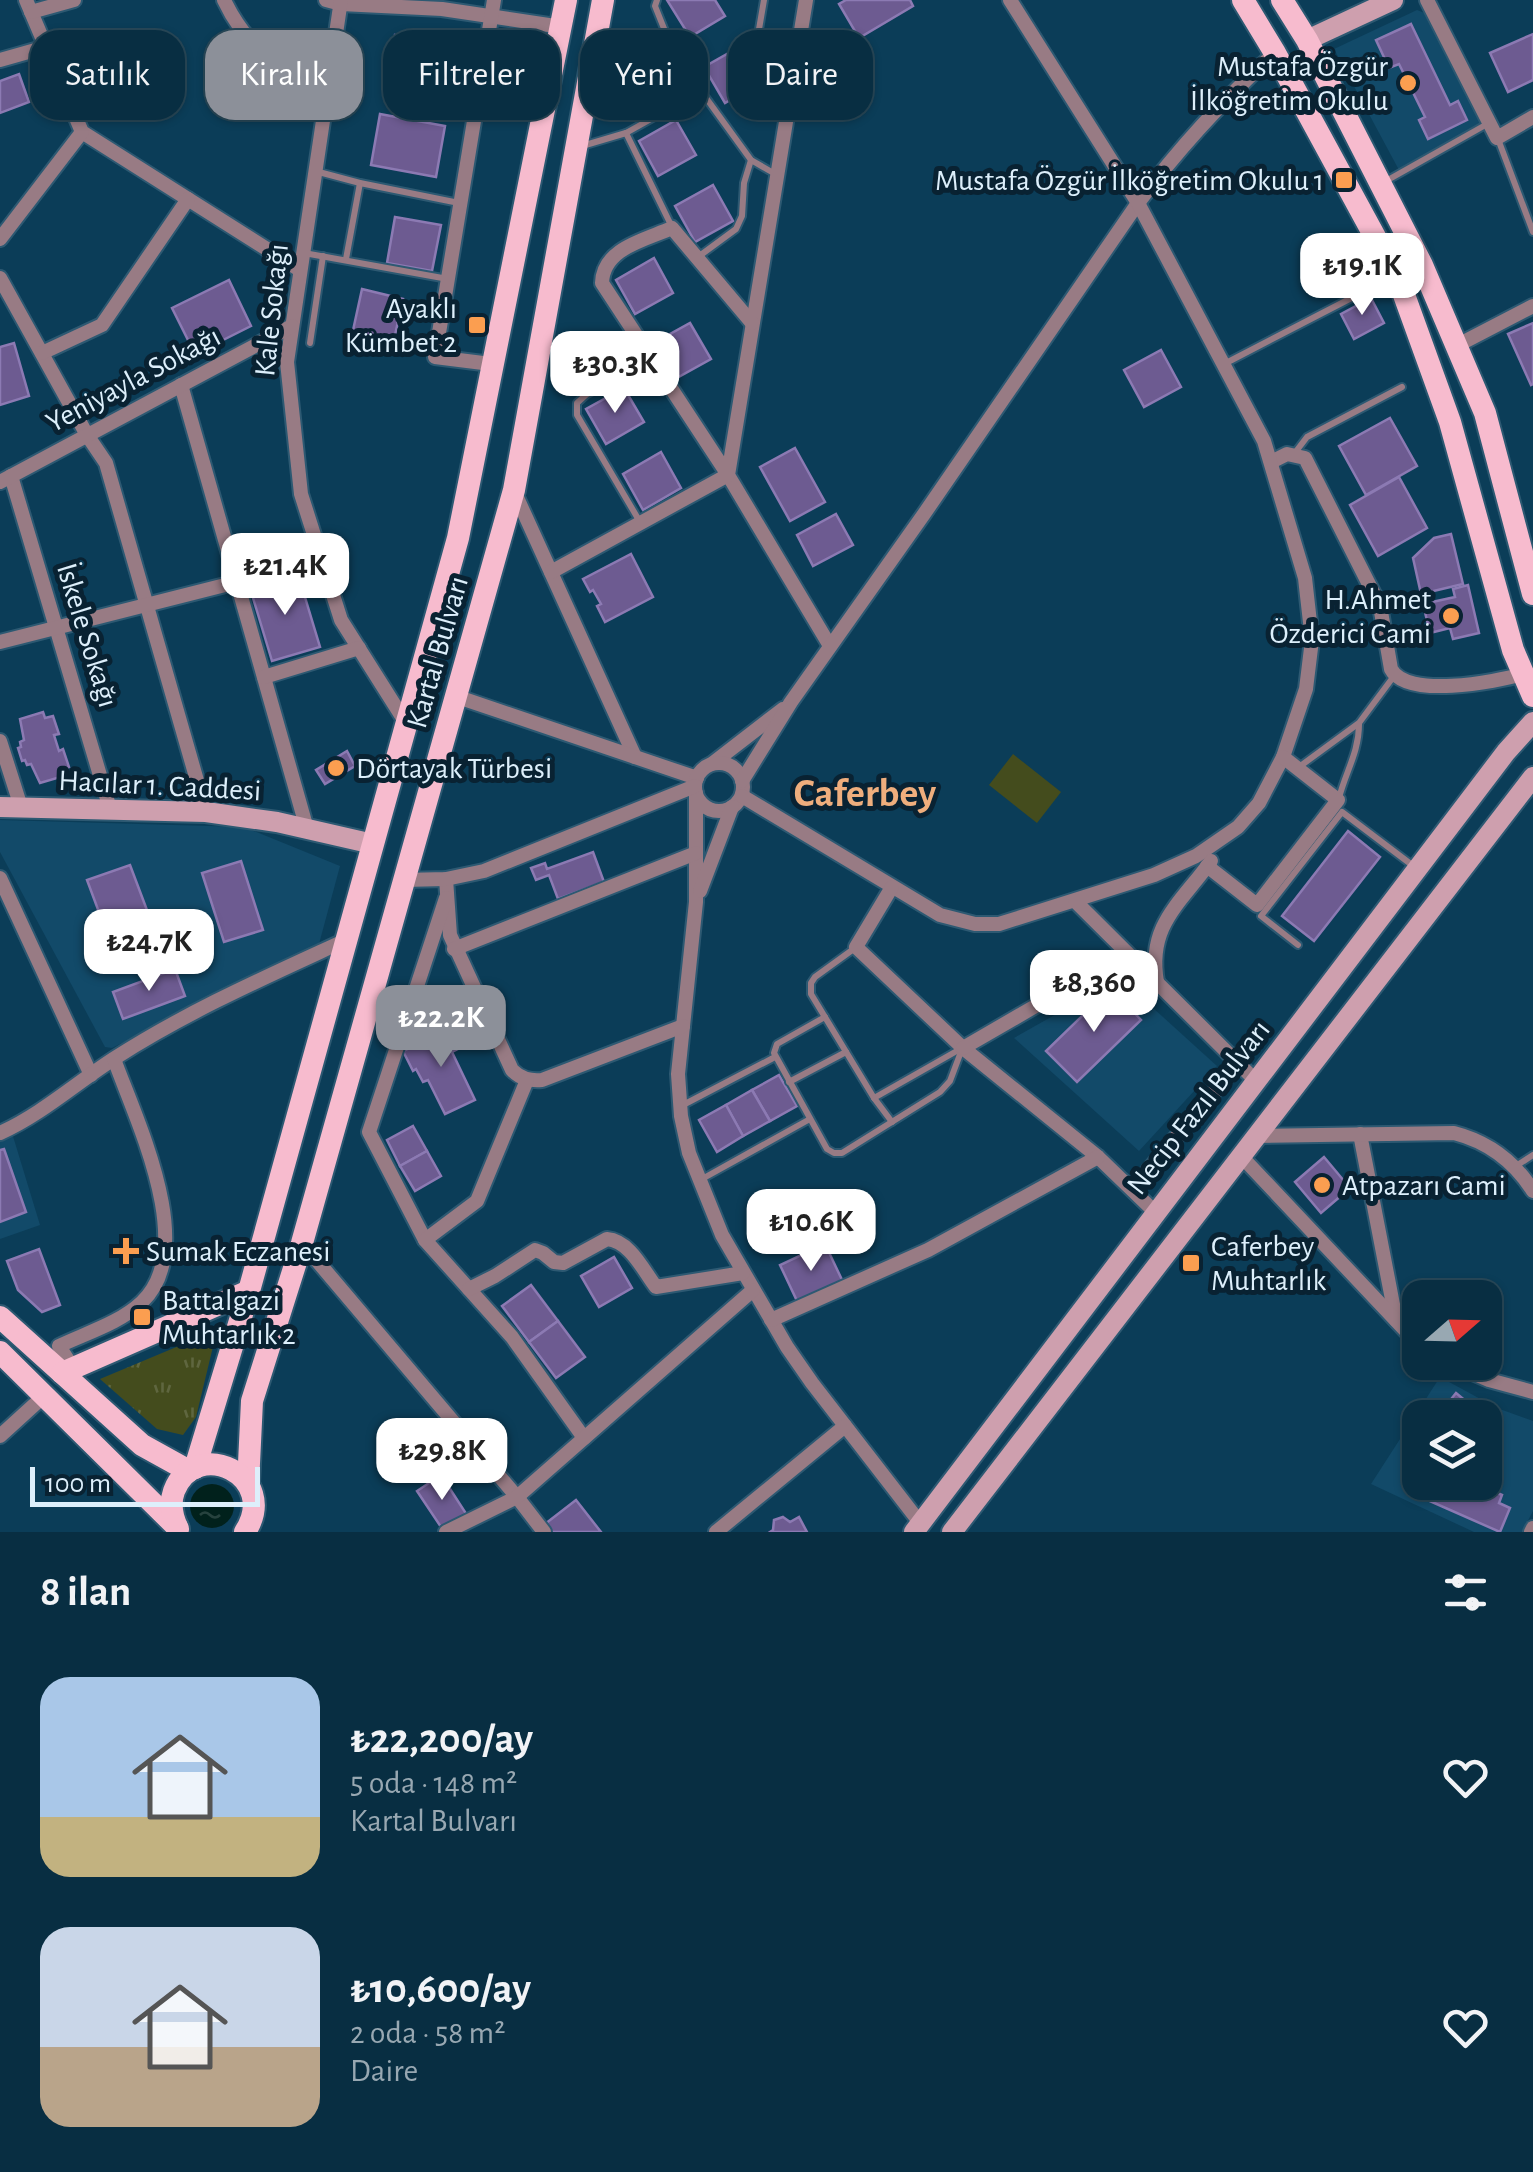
<!DOCTYPE html>
<html lang="tr">
<meta charset="utf-8">
<style>
:root{--surface:#082e42;--page:#163a4d;--text:#f1f3f6;--muted:#98a8b2;--line:#294a5b;--accent:#8c9099}
body{margin:0;font-family:"Alegreya Sans",sans-serif;background:var(--page);color:var(--text);height:100vh;display:flex;flex-direction:column;font-size:38px;white-space:nowrap}
*{box-sizing:border-box;margin:0}
p{font-size:32px;color:var(--muted)}
.icon{flex:none;width:55px;height:55px;fill:none;stroke:currentColor;stroke-width:2;stroke-linecap:round;stroke-linejoin:round}
.map{position:relative;height:1532px;overflow:hidden}
.panel{display:flex;flex-direction:column;background:var(--surface);flex:1}
.panel>*{flex:none}
.guide{position:absolute;left:30px;top:30px;width:1000px;height:90px;display:flex;gap:20px}
.needle{width:65px;rotate:70deg}
.buttons{position:absolute;left:1402px;top:1280px;display:grid;gap:20px}
.buttons a{display:grid;place-items:center;width:100px;height:100px;border-radius:20px;background:var(--surface);box-shadow:0 2px 8px #0004,0 0 0 2px var(--line);font-size:50px}
.scale{position:absolute;left:30px;bottom:25px;width:230px;box-sizing:border-box;padding-left:10px;border:5px solid #ddeffb;border-top:0;font-size:28px;line-height:35px;white-space:nowrap;color:#ddeffb;-webkit-text-stroke:8px #092232;paint-order:stroke}
.price{position:absolute;translate:-50% -85px;padding:0 22px;border-radius:20px;background:#fff;color:#222;font-size:32px;line-height:65px;filter:drop-shadow(0 2px 5px #0008)}
.price::after{content:'';position:absolute;left:50%;top:60px;width:30px;height:22px;margin-left:-15px;background:inherit;clip-path:polygon(0 0,100% 0,50% 100%)}
.price.active{background:var(--accent);color:#fff}
ul{padding:0;list-style:none}
li{display:flex;align-items:center;gap:30px;height:250px;padding:0 40px}
li span{display:grid;place-items:center;flex:none;width:280px;height:200px;border-radius:30px;color:#555}
li>.icon{margin-inline-start:auto}
span .icon{width:120px;height:120px;fill:#fffc;stroke-width:1}
li b{font-size:42px}
h2{display:flex;justify-content:space-between;align-items:center;height:120px;padding:0 40px;font-size:42px}
.tag{padding:0 35px;border-radius:30px;background:var(--surface);box-shadow:0 2px 8px #0004,0 0 0 2px var(--line);font-size:35px;line-height:90px}
.tag.active{background:var(--accent);color:#fff}
.map>svg:first-child{display:block}
.built{fill:#124a69;fill-rule:evenodd}
.grass{fill:url(#grass-tufts)}
.garden{fill:#444c1d}
.water{fill:url(#water-ripples)}
.building{fill:#6d5b91;stroke:#8c7ab3;stroke-width:2.5}
.lines{fill:none;stroke-linecap:round;stroke-linejoin:round}
.lane-casing{stroke:#2d5972;stroke-width:10}
.street-casing{stroke:#2d5972;stroke-width:18}
.secondary-casing{stroke:#2d5972;stroke-width:24}
.primary-casing{stroke:#2d5972;stroke-width:26}
.lane{stroke:#987b84;stroke-width:6}
.street{stroke:#987b84;stroke-width:14}
.secondary{stroke:#ce9fae;stroke-width:20}
.primary{stroke:#f7bbce;stroke-width:22}
.poi-dot{fill:#fb9e50;stroke:#092232;stroke-width:4}
.labels{text-anchor:middle;stroke-width:10;stroke-linejoin:round;paint-order:stroke}
.poi-label{font-size:30px;fill:#ddeffb;stroke:#092232;text-anchor:start}
.street-label{font-size:30px;fill:#ddeffb;stroke:#092232}
.district-label{font-size:40px;font-weight:bold;fill:#efae7d;stroke:#092232}
</style>
<div class="map">
<svg width="1533" height="1532" viewBox="0 0 1533 1532">
<defs>
<pattern id="grass-tufts" width="24" height="20" patternUnits="userSpaceOnUse" patternTransform="scale(2.5)"><rect width="24" height="20" fill="#444c1d"/><path d="M3 7l-1-3M5 7V3M7 7l1-3M15 17l-1-3M17 17v-4M19 17l1-3" fill="none" stroke="#5f663f"/></pattern>
<pattern id="water-ripples" width="26" height="14" patternUnits="userSpaceOnUse" patternTransform="scale(2.5)"><rect width="26" height="14" fill="#01211c"/><path d="M2 4q2-2 4 0t4 0M15 11q2-2 4 0t4 0" fill="none" stroke="#26423e"/></pattern>
</defs>
<rect width="100%" height="100%" fill="#0b3d58"/>
<g class="built">
<polygon points="1417,10 1427,14 1482,117 1478,128 1399,170 1334,49"/>
<polygon points="0,820 244,827 340,866 319,944 112,1048 105,1047 0,852"/>
<polygon points="1120,978 1217,1066 1139,1151 1014,1038"/>
<polygon points="12,1133 40,1225 0,1239 0,1138"/>
<path d="M1440,1377L1497,1408L1533,1421V1511L1522,1532H1474L1371,1484ZM1420,1418H1485V1482H1420Z"/>
</g>
<polygon class="grass" points="217,1330 196,1417 183,1435 157,1429 100,1379"/>
<polygon class="garden" points="1013,754 1061,792 1037,823 989,785"/>
<circle class="water" cx="212" cy="1506" r="22"/>
<g class="building">
<polygon points="667,0 715,0 725,16 690,37"/>
<polygon points="846,0 910,0 913,6 859,38 839,4"/>
<polygon points="1411,24 1450,105 1458,101 1467,120 1428,139 1419,120 1425,117 1399,64 1389,68 1376,40"/>
<polygon points="1533,34 1533,80 1508,92 1490,53"/>
<polygon points="395,35 460,46 451,97 386,86"/>
<polygon points="743,45 763,81 725,103 704,67"/>
<polygon points="19,74 29,102 0,113 0,81"/>
<polygon points="380,114 445,126 436,177 371,165"/>
<polygon points="676,120 696,155 658,176 639,141"/>
<polygon points="713,185 733,221 695,242 675,206"/>
<polygon points="395,217 441,225 432,271 387,263"/>
<polygon points="654,258 673,293 635,314 616,280"/>
<polygon points="229,280 251,326 195,354 172,308"/>
<polygon points="362,289 403,299 393,344 352,335"/>
<polygon points="1371,298 1384,323 1354,339 1341,314"/>
<polygon points="690,323 711,359 673,380 652,344"/>
<polygon points="1533,323 1533,384 1531,385 1508,334"/>
<polygon points="14,343 29,396 0,405 0,347"/>
<polygon points="1161,350 1181,387 1144,407 1124,370"/>
<polygon points="624,388 644,422 606,444 586,409"/>
<polygon points="1390,418 1417,466 1366,495 1339,446"/>
<polygon points="795,448 825,502 790,521 760,467"/>
<polygon points="661,452 681,488 643,510 623,474"/>
<polygon points="1399,477 1427,528 1378,556 1350,505"/>
<polygon points="836,514 853,545 813,566 797,535"/>
<polygon points="1451,534 1463,584 1421,594 1413,558 1434,538"/>
<polygon points="631,554 653,597 605,622 597,606 601,604 593,590 590,592 583,579"/>
<polygon points="298,574 320,647 272,661 250,588"/>
<polygon points="1468,585 1479,633 1453,639 1450,628 1430,633 1423,604 1455,597 1453,589"/>
<polygon points="43,712 45,718 53,716 59,734 54,735 59,751 63,749 69,767 62,770 64,776 40,783 31,764 27,765 25,760 22,761 18,748 21,747 20,742 24,740 20,719"/>
<polygon points="347,751 355,766 325,784 316,770"/>
<polygon points="1348,831 1380,857 1314,941 1282,916"/>
<polygon points="593,852 604,882 558,899 549,875 536,880 531,868 545,863 547,869"/>
<polygon points="241,861 263,930 224,942 202,873"/>
<polygon points="130,865 162,950 119,966 87,880"/>
<polygon points="175,969 185,996 123,1019 113,992"/>
<polygon points="1111,988 1141,1020 1077,1082 1046,1051"/>
<polygon points="449,1029 458,1049 452,1052 475,1100 445,1114 428,1080 423,1082 416,1069 413,1071 403,1051"/>
<polygon points="779,1075 797,1106 770,1121 752,1090"/>
<polygon points="752,1090 770,1121 743,1136 726,1105"/>
<polygon points="726,1105 743,1136 717,1152 699,1120"/>
<polygon points="413,1126 427,1151 400,1166 387,1140"/>
<polygon points="4,1149 26,1212 0,1222 0,1150"/>
<polygon points="427,1151 441,1176 415,1191 400,1166"/>
<polygon points="1324,1157 1350,1188 1321,1213 1295,1182"/>
<polygon points="825,1244 843,1282 798,1303 780,1265"/>
<polygon points="39,1249 60,1305 42,1312 18,1290 7,1261"/>
<polygon points="614,1257 632,1288 599,1307 581,1276"/>
<polygon points="531,1285 558,1321 529,1342 502,1306"/>
<polygon points="558,1321 585,1357 556,1378 529,1342"/>
<polygon points="1456,1393 1484,1416 1483,1418 1436,1418"/>
<polygon points="441,1475 467,1515 443,1530 417,1491"/>
<polygon points="1430,1482 1453,1482 1479,1494 1483,1486 1502,1495 1499,1503 1510,1508 1500,1532 1423,1498"/>
<polygon points="576,1500 601,1532 551,1532 545,1524"/>
<polygon points="783,1517 790,1522 799,1517 807,1532 770,1532 773,1530 774,1520"/>
</g>
<g class="lines">
<g class="lane-casing">
<g id="lane">
<polyline points="657,0 655,6 665,31 701,91 751,160 777,175"/>
<polyline points="757,41 764,0"/>
<polyline points="626,133 672,227"/>
<polyline points="1498,139 1533,232"/>
<polyline points="582,146 626,133 701,91"/>
<polyline points="315,171 360,183 459,203"/>
<polyline points="1386,181 1489,123"/>
<polyline points="304,253 448,279"/>
<polyline points="698,257 736,229 742,216 744,183 751,160"/>
<polyline points="346,259 360,183"/>
<polyline points="310,343 323,256"/>
<polyline points="1226,363 1363,292"/>
<polyline points="1294,454 1307,437 1402,387"/>
<polyline points="640,522 577,415 577,403 587,394 651,359"/>
<polyline points="1299,767 1359,723 1394,676"/>
<path d="M1339,798C1346,771 1359,752 1359,724"/>
<polyline points="1298,945 1261,916 1342,812 1416,868"/>
<polyline points="855,948 815,977 811,983 811,994 874,1098 892,1122"/>
<polyline points="825,1017 777,1044 774,1053 827,1149 834,1153 842,1153 940,1092 950,1081 962,1049"/>
<polyline points="789,1082 846,1052"/>
<polyline points="874,1098 962,1048"/>
<polyline points="683,1105 775,1057"/>
<polyline points="1516,1166 1533,1155"/>
<polyline points="702,1179 810,1119"/>
</g>
</g>
<g class="street-casing">
<g id="street">
<polyline points="26,0 82,132 300,270"/>
<path d="M224,0C247,49 283,72 326,100"/>
<polyline points="326,0 341,4 442,9 562,27"/>
<polyline points="341,0 287,362 301,494 341,620 406,723"/>
<polyline points="806,0 728,475 830,646"/>
<polyline points="1427,0 1497,138 1533,117"/>
<polyline points="31,12 74,0"/>
<polyline points="0,60 46,47"/>
<polyline points="0,239 82,132"/>
<polyline points="0,278 87,435 106,463 206,812"/>
<polyline points="1456,346 1533,306"/>
<polyline points="42,353 102,325 188,199"/>
<polyline points="491,364 435,357 494,0"/>
<polyline points="181,385 307,829"/>
<path d="M1271,462L1287,454L1305,458L1380,606L1391,669C1406,699 1495,682 1523,674"/>
<polyline points="11,476 110,809"/>
<polyline points="0,482 292,326"/>
<polyline points="514,491 635,757"/>
<path d="M551,572L728,475L602,283C603,248 645,240 672,228L752,323"/>
<polyline points="0,642 237,582 321,557"/>
<polyline points="264,677 359,648"/>
<polyline points="455,696 697,778"/>
<polyline points="0,741 21,807"/>
<polyline points="713,763 783,709"/>
<circle cx="719" cy="787" r="24"/>
<path d="M742,781L791,702L924,514L1138,203C1179,148 1224,99 1275,53"/>
<polyline points="696,793 696,902 678,1074 681,1116 689,1153 722,1235 787,1347 812,1383 921,1524"/>
<polyline points="742,796 940,915 975,924 999,924 1154,875 1196,856 1238,827 1259,803 1283,757 1306,689 1312,640 1305,578 1264,441 1138,203 1010,0"/>
<polyline points="1207,866 1257,905 1338,800 1283,757"/>
<polyline points="0,878 91,1075"/>
<path d="M446,879L450,935L512,1070C521,1079 530,1081 542,1080L683,1026"/>
<polyline points="403,880 446,879 484,871 695,786"/>
<polyline points="892,887 856,947 963,1048 1098,1157 1155,1212"/>
<polyline points="700,891 732,807"/>
<polyline points="446,898 369,1132 425,1240 512,1337 584,1438"/>
<polyline points="1075,901 1256,1081"/>
<polyline points="454,949 696,853"/>
<path d="M1157,982C1147,925 1181,903 1211,861"/>
<polyline points="963,1048 1127,953"/>
<path d="M0,1133C42,1114 76,1083 115,1058C188,1011 268,976 346,940"/>
<polyline points="1360,1134 1396,1320"/>
<path d="M1256,1136L1454,1133C1489,1142 1514,1161 1533,1191"/>
<polyline points="1241,1156 1420,1346"/>
<polyline points="1133,1189 1238,1063"/>
<polyline points="425,1240 477,1201 527,1080"/>
<polyline points="302,1243 517,1497 544,1532"/>
<path d="M469,1289L495,1276L535,1250L543,1253L554,1262L563,1263L607,1239C630,1241 643,1270 656,1287L743,1273"/>
<polyline points="771,1320 928,1250 1098,1157"/>
<polyline points="1447,1362 1489,1380 1533,1392"/>
<path d="M73,1368L59,1346C86,1333 120,1323 142,1302C199,1248 136,1120 114,1059"/>
<polyline points="0,1436 45,1395"/>
<polyline points="446,1532 517,1497 753,1290"/>
<polyline points="716,1532 845,1426"/>
<polyline points="1531,1532 1533,1528"/>
</g>
</g>
<g class="secondary-casing">
<g id="secondary">
<polyline points="1307,40 1393,0"/>
<polyline points="0,807 206,812 277,822 373,844"/>
<polyline points="914,1532 1506,752 1533,722"/>
<polyline points="952,1532 1533,777"/>
</g>
</g>
<g class="primary-casing">
<g id="primary">
<polyline points="1243,0 1275,53 1399,281 1450,422 1513,650 1533,696"/>
<polyline points="1282,0 1307,40 1422,265 1485,413 1533,594"/>
<polyline points="0,1317 142,1445 189,1471"/>
<polyline points="0,1352 177,1527"/>
<polyline points="62,1373 249,1291"/>
<polyline points="195,1468 249,1291 458,538 566,0"/>
<polyline points="248,1484 252,1401 302,1243 514,490 603,0"/>
<path d="M178,1529C172,1517 169,1505 174,1491C196,1435 281,1476 245,1532"/>
</g>
</g>
<use href="#lane" class="lane"/>
<use href="#street" class="street"/>
<use href="#secondary" class="secondary"/>
<use href="#primary" class="primary"/>
</g>
<g class="poi-dot">
<circle cx="1408" cy="83" r="10"/>
<rect x="1334" y="170" width="20" height="20" rx="5"/>
<rect x="467" y="315" width="20" height="20" rx="5"/>
<circle cx="1451" cy="616" r="10"/>
<circle cx="336" cy="768" r="10"/>
<circle cx="1322" cy="1185" r="10"/>
<path d="M121 1236h10v10h10v10h-10v10h-10v-10h-10v-10h10z"/>
<rect x="1181" y="1253" width="20" height="20" rx="5"/>
<rect x="132" y="1307" width="20" height="20" rx="5"/>
</g>
<g class="labels">
<g class="poi-label">
<text x="1388" y="76" text-anchor="end">Mustafa Özgür<tspan x="1388" dy="34">İlköğretim Okulu</tspan></text>
<text x="1324" y="190" text-anchor="end">Mustafa Özgür İlköğretim Okulu 1</text>
<text x="457" y="318" text-anchor="end">Ayaklı<tspan x="457" dy="34">Kümbet 2</tspan></text>
<text x="1431" y="609" text-anchor="end">H.Ahmet<tspan x="1431" dy="34">Özderici Cami</tspan></text>
<text x="356" y="778">Dörtayak Türbesi</text>
<text x="1342" y="1195">Atpazarı Cami</text>
<text x="1211" y="1256">Caferbey<tspan x="1211" dy="34">Muhtarlık</tspan></text>
<text x="146" y="1261">Sumak Eczanesi</text>
<text x="162" y="1310">Battalgazi<tspan x="162" dy="34">Muhtarlık 2</tspan></text>
</g>
<g class="street-label">
<text transform="translate(271 310) rotate(-84)" y="10">Kale Sokağı</text>
<text transform="translate(133 379) rotate(-28)" y="10">Yeniyayla Sokağı</text>
<text transform="translate(88 635) rotate(73)" y="10">İskele Sokağı</text>
<text transform="translate(437 652) rotate(-74)" y="10">Kartal Bulvarı</text>
<text transform="translate(160 785) rotate(3)" y="10">Hacılar 1. Caddesi</text>
<text transform="translate(1198 1107) rotate(-52)" y="10">Necip Fazıl Bulvarı</text>
</g>
<g class="district-label">
<text x="865" y="806">Caferbey</text>
</g>
</g>
</svg>
<div class="buttons">
<a><svg class="needle" viewBox="-14 -14 28 28"><path d="M0-13l5 13h-10z" fill="#e53935"/><path d="M0 13l5-13h-10z" fill="#98a8b2"/></svg></a>
<a><svg class="icon" aria-label="layers" viewBox="0 0 24 24"><path d="M12 4l9 5-9 5-9-5zM3 14l9 5 9-5"/></svg></a>
</div>
<div class="scale">100 m</div>
<b class="price" style="left:1362px;top:318px">₺19.1K</b>
<b class="price" style="left:615px;top:416px">₺30.3K</b>
<b class="price" style="left:285px;top:618px">₺21.4K</b>
<b class="price" style="left:149px;top:994px">₺24.7K</b>
<b class="price" style="left:1094px;top:1035px">₺8,360</b>
<b class="price active" style="left:441px;top:1070px">₺22.2K</b>
<b class="price" style="left:811px;top:1274px">₺10.6K</b>
<b class="price" style="left:442px;top:1503px">₺29.8K</b>
<div class="guide">
<a class="tag">Satılık</a>
<a class="tag active">Kiralık</a>
<a class="tag">Filtreler</a>
<a class="tag">Yeni</a>
<a class="tag">Daire</a>
</div>
</div>
<section class="panel">
<h2>8 ilan<svg class="icon" aria-label="filters" viewBox="0 0 24 24"><path d="M4 7h16M4 17h16"/><circle cx="9" cy="7" r="2"/><circle cx="15" cy="17" r="2"/></svg></h2>
<ul>
<li><span style="background:linear-gradient(#a9c7e8 70%,#c2b280 0)"><svg class="icon" aria-label="home" viewBox="0 0 24 24"><path d="M3 11l9-7 9 7M6 9v11h12V9"/></svg></span><div><b>₺22,200/ay</b><p>5 oda · 148 m²</p><p>Kartal Bulvarı</p></div><svg class="icon" aria-label="heart" viewBox="0 0 24 24"><path d="M12 20l-8-8c-3-5 5-10 8-4 3-6 11-1 8 4z"/></svg></li>
<li><span style="background:linear-gradient(#c9d6e8 60%,#b9a48a 0)"><svg class="icon" aria-label="home" viewBox="0 0 24 24"><path d="M3 11l9-7 9 7M6 9v11h12V9"/></svg></span><div><b>₺10,600/ay</b><p>2 oda · 58 m²</p><p>Daire</p></div><svg class="icon" aria-label="heart" viewBox="0 0 24 24"><path d="M12 20l-8-8c-3-5 5-10 8-4 3-6 11-1 8 4z"/></svg></li>
</ul>
</section>
